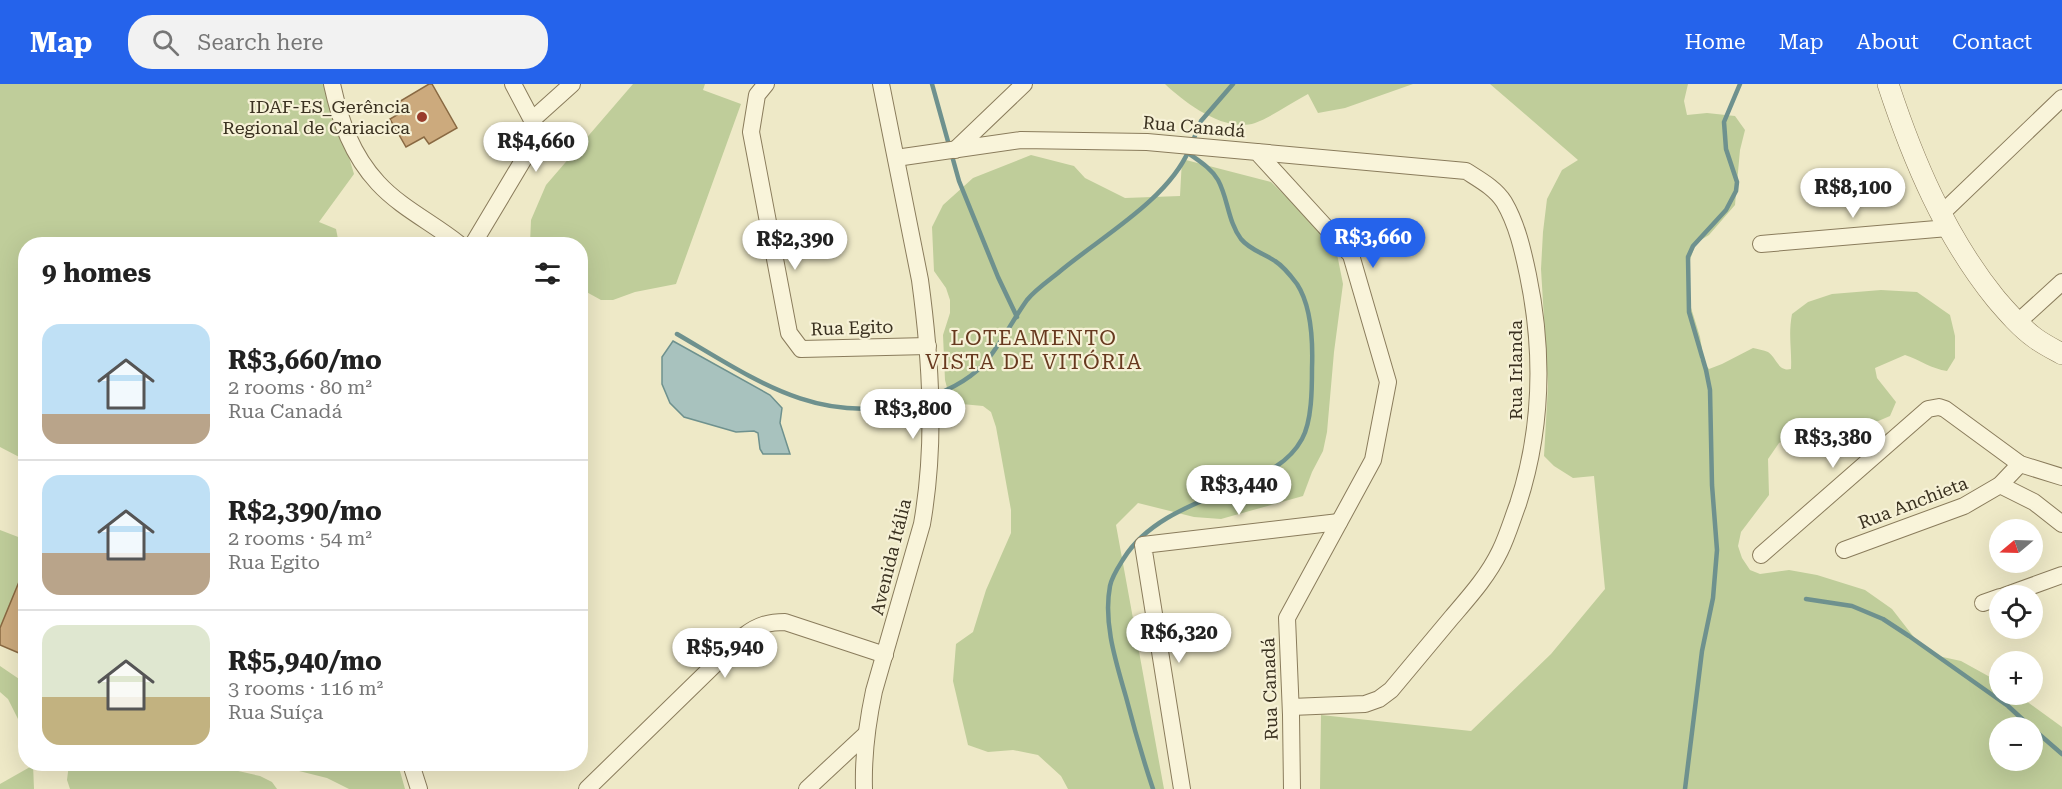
<!DOCTYPE html>
<meta charset="utf-8">
<style>
:root{--surface:#fff;--page:#f2f2f2;--text:#222;--muted:#767676;--line:#e0e0e0;--accent:#2563eb}
body{margin:0;font-family:"Roboto Serif",serif;background:var(--page);color:var(--text);height:100vh;display:flex;flex-direction:column;font-size:22px;white-space:nowrap}
*{box-sizing:border-box;margin:0}
p{font-size:20px;color:var(--muted)}
.icon{flex:none;width:33px;height:33px;fill:none;stroke:currentColor;stroke-width:2;stroke-linecap:round;stroke-linejoin:round}
.map{position:relative;flex:1;overflow:hidden}
.drawer{position:absolute;left:18px;top:153px;width:570px;height:534px;display:flex;flex-direction:column;background:var(--surface);border-radius:24px;box-shadow:0 6px 24px #0002}
.drawer>*{flex:none}
.needle{width:39px;rotate:251deg}
.controls{position:absolute;left:1989px;top:435px;display:grid;gap:12px}
.controls a{display:grid;place-items:center;width:54px;height:54px;border-radius:50%;background:var(--surface);box-shadow:0 6px 24px #0002;font-size:30px}
.price{position:absolute;translate:-50% -51px;padding:0 14px;border-radius:21px;background:#fff;color:#222;font-size:20px;line-height:39px;filter:drop-shadow(0 2px 3px #0008)}
.price::after{content:'';position:absolute;left:50%;top:36px;width:18px;height:14px;margin-left:-9px;background:inherit;clip-path:polygon(0 0,100% 0,50% 100%)}
.price.current{background:var(--accent);color:#fff}
ul{padding:0;list-style:none}
li{display:flex;align-items:center;gap:18px;height:150px;padding:0 24px}
li+li{border-top:2px solid var(--line)}
li span{display:grid;place-items:center;flex:none;width:168px;height:120px;border-radius:18px;color:#555}
li>.icon{margin-inline-start:auto}
span .icon{width:72px;height:72px;fill:#fffc;stroke-width:1}
li b{font-size:26px}
h2{display:flex;justify-content:space-between;align-items:center;height:72px;padding:0 24px;font-size:26px}
header{display:flex;align-items:center;gap:36px;box-sizing:border-box;height:84px;padding:0 30px;background:var(--accent);color:#fff}
header strong{font-size:28px}
nav{display:flex;gap:33px;margin-inline-start:auto;font-size:21px}
.search{width:420px;height:54px;background:var(--page);display:flex;align-items:center;gap:15px;box-sizing:border-box;padding:0 21px;border-radius:24px;color:var(--muted);font-size:22px}
.map>svg:first-child{display:block}
.green{fill:#bfcd9a;fill-rule:evenodd}
.water{fill:#a8c2be;stroke:#6e918e;stroke-width:1.5}
.lines{fill:none;stroke-linecap:round;stroke-linejoin:round}
.stream{stroke:#6e918e;stroke-width:4.5}
.building{fill:#ccaa7d;stroke:#896942;stroke-width:1.5}
.minor-casing{stroke:#8a7c5c;stroke-width:18}
.tertiary-casing{stroke:#8a7c5c;stroke-width:22}
.minor{stroke:#f9f4da;stroke-width:16}
.tertiary{stroke:#f9f4da;stroke-width:21}
.poi-dot{fill:#993c2c;stroke:#f6f1d6;stroke-width:2}
.labels{text-anchor:middle;stroke-width:4.5;stroke-linejoin:round;paint-order:stroke}
.poi-label{font-size:18px;fill:#3a3120;stroke:#f6f1d6;text-anchor:end}
.street-label{font-size:18px;fill:#3a3120;stroke:#f6f1d6}
.quarter-label{font-size:21px;letter-spacing:1.5px;fill:#67391f;stroke:#f6f1d6}
</style>
<header>
<strong>Map</strong>
<div class="search"><svg class="icon" aria-label="search" viewBox="0 0 24 24"><circle cx="10" cy="10" r="6"/><path d="M15 15l6 6"/></svg>Search here</div>
<nav><a>Home</a><a>Map</a><a>About</a><a>Contact</a></nav>
</header>
<div class="map">
<svg width="2062" height="705" viewBox="0 0 2062 705">
<rect width="100%" height="100%" fill="#eee9c7"/>
<g class="green">
<polygon points="0,0 327,0 354,90 319,138 336,145 339,160 26,160 25,376 0,363"/>
<polygon points="633,0 705,0 703,6 741,20 676,200 635,208 613,216 601,216 581,205 580,160 530,160 531,136 546,101"/>
<path d="M1165,0H1413L1345,24L1318,29L1308,10C1291,19 1273,32 1255,39C1225,49 1185,19 1165,0Z"/>
<path d="M1490,0H1688L1684,17L1687,31L1707,29L1735,32L1745,46L1740,66L1735,121L1709,151L1696,159L1687,184L1688,214L1700,253L1702,265L1700,275L1709,285L1722,280L1753,264C1757,265 1764,266 1768,268C1777,274 1778,288 1791,285C1792,265 1788,251 1792,230L1808,218L1832,210L1881,206L1917,208L1950,231L1955,252V274L1947,287C1932,285 1920,276 1905,271L1875,284L1877,294L1896,318L1890,332L1862,344L1814,354L1795,350L1779,359L1768,375L1769,411L1741,448L1738,462L1742,474L1750,486L1760,490L1789,486L1817,491L1865,506L1892,525L1920,561L1938,572L1961,577L1999,598L2000,610L2018,611L2062,643V705H1320L1321,631L1471,647L1551,570L1605,505L1594,392L1573,394L1554,382L1544,372L1548,302L1541,185L1543,148L1547,115L1562,86L1578,76ZM2000,644H2032V676H2000Z"/>
<polygon points="1031,71 1074,82 1085,94 1125,114 1180,112 1182,75 1271,98 1335,160 1343,200 1334,268 1327,348 1323,367 1312,388 1303,412 1221,435 1194,433 1138,419 1116,441 1164,705 1068,705 1061,692 1038,671 1013,666 988,668 968,661 953,597 956,560 973,548 986,506 1011,449 1011,426 996,343 991,328 983,322 951,319 945,296 943,251 950,229 950,216 946,204 934,187 932,143 943,121 973,94"/>
<polygon points="0,446 26,456 25,495 0,544"/>
<polygon points="0,582 25,599 25,649 8,615 0,608"/>
<polygon points="28,680 33,680 34,705 0,705 0,700 30,683"/>
<polygon points="69,680 207,680 260,692 272,698 277,705 70,705 67,696"/>
<polygon points="271,680 398,680 405,705 349,705 327,694"/>
</g>
<polygon class="water" points="673,257 770,311 782,324 780,339 790,370 763,370 760,365 758,349 754,347 736,348 684,333 670,319 662,300 662,273"/>
<g class="lines">
<g class="stream">
<polyline points="932,0 959,97 998,193 1017,233"/>
<polyline points="1192,59 1201,37 1233,0"/>
<path d="M677,250C754,295 819,343 913,318C939,311 965,300 984,280C1001,260 1012,237 1027,216C1035,206 1048,197 1058,189C1099,154 1167,117 1189,66"/>
<polyline points="1806,515 1852,522 1883,535 1909,552 2008,622 2032,644"/>
<polyline points="2032,644 2062,670"/>
<path d="M1153,705C1143,675 1134,644 1126,613C1116,578 1103,539 1110,502C1112,492 1119,482 1124,474C1149,434 1200,418 1241,400C1265,390 1289,379 1302,355C1312,337 1312,304 1312,284C1313,257 1312,223 1297,200C1291,192 1283,182 1275,177C1263,169 1250,166 1241,155C1228,138 1228,114 1218,96C1211,84 1199,77 1188,69"/>
<polyline points="1685,705 1702,567 1713,514 1717,466 1712,401 1710,306 1706,286 1689,228 1688,173 1693,162 1726,126 1736,107 1737,98 1726,65 1724,38 1740,0"/>
</g>
</g>
<g class="building">
<polygon points="429,0 432,0 457,44 429,60 424,53 406,63 390,35 397,31 392,22"/>
<polygon points="21,493 26,495 26,572 0,561 0,544"/>
</g>
<g class="lines">
<g class="minor-casing">
<g id="minor">
<path d="M332,0C340,37 352,71 378,99C401,124 433,139 459,160"/>
<polyline points="513,0 532,36"/>
<polyline points="766,0 757,11 751,48 789,249 801,265 928,262"/>
<polyline points="955,66 1024,0"/>
<path d="M1257,68L1466,87C1480,96 1495,104 1504,118C1517,140 1523,167 1528,191C1544,268 1542,346 1518,420C1512,436 1507,453 1500,467C1488,492 1470,512 1452,533C1432,557 1411,582 1391,606L1379,615L1365,620L1291,623"/>
<polyline points="896,74 1021,56 1147,58 1257,68 1351,171 1388,298 1373,376 1287,534 1291,631 1292,705"/>
<polyline points="1941,130 2062,14"/>
<polyline points="473,160 531,63 535,49 532,36 572,0"/>
<polyline points="1761,160 1948,144"/>
<polyline points="2017,239 2062,198"/>
<polyline points="2000,401 2034,418 2062,440"/>
<polyline points="1844,466 1964,422 2000,401 2020,380"/>
<polyline points="1761,471 1928,325 1939,323 1945,325 2020,380 2062,393"/>
<polyline points="2004,512 2062,491"/>
<polyline points="1983,519 2000,513"/>
<polyline points="411,680 419,705"/>
<path d="M587,705L745,551C758,541 769,538 785,538L885,571"/>
<polyline points="807,705 866,650"/>
<path d="M864,705C863,671 867,640 874,607L922,440C936,360 931,277 920,196L881,0"/>
<polyline points="1182,705 1143,461 1339,438"/>
</g>
</g>
<g class="tertiary-casing">
<path id="tertiary" d="M1888,0C1913,76 1945,152 1996,215C2008,229 2020,243 2035,254C2043,260 2053,265 2062,270"/>
</g>
<use href="#minor" class="minor"/>
<use href="#tertiary" class="tertiary"/>
</g>
<circle class="poi-dot" cx="422" cy="33" r="6"/>
<g class="labels">
<g class="poi-label">
<text x="410" y="29">IDAF-ES_Gerência<tspan x="410" dy="21">Regional de Cariacica</tspan></text>
</g>
<g class="street-label">
<text transform="translate(1194 43) rotate(5)" y="6">Rua Canadá</text>
<text transform="translate(852 244) rotate(-2)" y="6">Rua Egito</text>
<text transform="translate(1516 286) rotate(-90)" y="6">Rua Irlanda</text>
<text transform="translate(1913 419) rotate(-21)" y="6">Rua Anchieta</text>
<text transform="translate(891 473) rotate(-76)" y="6">Avenida Itália</text>
<text transform="translate(1270 605) rotate(-92)" y="6">Rua Canadá</text>
</g>
<g class="quarter-label">
<text x="1034" y="261">LOTEAMENTO<tspan x="1034" dy="24">VISTA DE VITÓRIA</tspan></text>
</g>
</g>
</svg>
<div class="controls">
<a><svg class="needle" viewBox="-14 -14 28 28"><path d="M0-13l5 13h-10z" fill="#e53935"/><path d="M0 13l5-13h-10z" fill="#767676"/></svg></a>
<a><svg class="icon" aria-label="locate" viewBox="0 0 24 24"><circle cx="12" cy="12" r="6"/><path d="M12 2v4M12 18v4M2 12h4M18 12h4"/></svg></a>
<a>+</a>
<a>−</a>
</div>
<b class="price" style="left:536px;top:89px">R$4,660</b>
<b class="price" style="left:1853px;top:135px">R$8,100</b>
<b class="price current" style="left:1373px;top:185px">R$3,660</b>
<b class="price" style="left:795px;top:187px">R$2,390</b>
<b class="price" style="left:913px;top:356px">R$3,800</b>
<b class="price" style="left:1833px;top:385px">R$3,380</b>
<b class="price" style="left:1239px;top:432px">R$3,440</b>
<b class="price" style="left:1179px;top:580px">R$6,320</b>
<b class="price" style="left:725px;top:595px">R$5,940</b>
<section class="drawer">
<h2>9 homes<svg class="icon" aria-label="filters" viewBox="0 0 24 24"><path d="M4 7h16M4 17h16"/><circle cx="9" cy="7" r="2"/><circle cx="15" cy="17" r="2"/></svg></h2>
<ul>
<li><span style="background:linear-gradient(#bfe0f5 75%,#b9a48a 0)"><svg class="icon" aria-label="home" viewBox="0 0 24 24"><path d="M3 11l9-7 9 7M6 9v11h12V9"/></svg></span><div><b>R$3,660/mo</b><p>2 rooms · 80 m²</p><p>Rua Canadá</p></div></li>
<li><span style="background:linear-gradient(#bfe0f5 65%,#b9a48a 0)"><svg class="icon" aria-label="home" viewBox="0 0 24 24"><path d="M3 11l9-7 9 7M6 9v11h12V9"/></svg></span><div><b>R$2,390/mo</b><p>2 rooms · 54 m²</p><p>Rua Egito</p></div></li>
<li><span style="background:linear-gradient(#dfe7d0 60%,#c2b280 0)"><svg class="icon" aria-label="home" viewBox="0 0 24 24"><path d="M3 11l9-7 9 7M6 9v11h12V9"/></svg></span><div><b>R$5,940/mo</b><p>3 rooms · 116 m²</p><p>Rua Suíça</p></div></li>
</ul>
</section>
</div>
